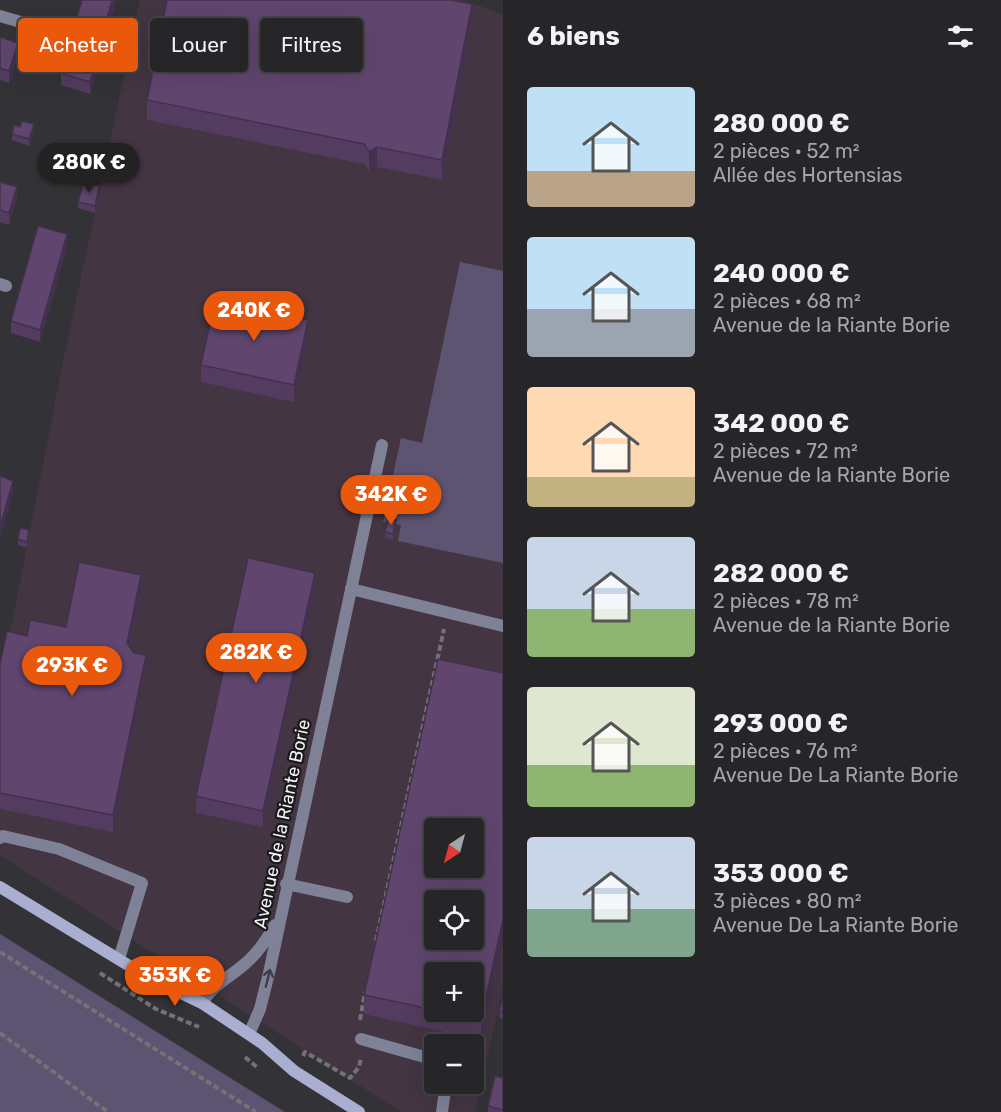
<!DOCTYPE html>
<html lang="fr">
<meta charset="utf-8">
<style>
:root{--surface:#262628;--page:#2e2e30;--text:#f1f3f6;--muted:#a4a5a8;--line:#424345;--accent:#ea580c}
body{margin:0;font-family:Rubik,sans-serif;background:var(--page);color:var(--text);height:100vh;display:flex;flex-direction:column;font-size:22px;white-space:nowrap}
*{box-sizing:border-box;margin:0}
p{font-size:20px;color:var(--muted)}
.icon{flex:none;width:33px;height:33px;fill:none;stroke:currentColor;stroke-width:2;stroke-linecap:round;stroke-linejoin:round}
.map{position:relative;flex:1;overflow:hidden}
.details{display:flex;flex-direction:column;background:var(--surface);width:498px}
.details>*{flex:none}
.banner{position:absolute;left:18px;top:18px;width:394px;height:54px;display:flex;gap:12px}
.needle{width:39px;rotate:216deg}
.tools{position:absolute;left:424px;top:818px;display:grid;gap:12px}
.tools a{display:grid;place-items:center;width:60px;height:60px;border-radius:6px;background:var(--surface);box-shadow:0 6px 24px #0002,0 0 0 2px var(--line);font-size:30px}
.price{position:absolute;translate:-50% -51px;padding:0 14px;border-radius:21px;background:var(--accent);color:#fff;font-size:20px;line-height:39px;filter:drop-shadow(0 2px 3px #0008)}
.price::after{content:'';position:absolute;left:50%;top:36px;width:18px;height:14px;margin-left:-9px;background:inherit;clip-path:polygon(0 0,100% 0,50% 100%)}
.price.selected{background:#222;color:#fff}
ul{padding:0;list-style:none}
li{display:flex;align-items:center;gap:18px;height:150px;padding:0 24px}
li span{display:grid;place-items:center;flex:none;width:168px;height:120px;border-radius:6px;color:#555}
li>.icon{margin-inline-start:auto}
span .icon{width:72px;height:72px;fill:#fffc;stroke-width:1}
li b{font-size:26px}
h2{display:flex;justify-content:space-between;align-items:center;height:72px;padding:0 24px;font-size:26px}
.tag{padding:0 21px;border-radius:6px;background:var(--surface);box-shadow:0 6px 24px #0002,0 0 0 2px var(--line);font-size:21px;line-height:54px}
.tag.selected{background:var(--accent);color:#fff}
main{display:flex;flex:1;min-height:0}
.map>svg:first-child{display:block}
.commercial{fill:#433542;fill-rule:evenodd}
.green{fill:#5c5471}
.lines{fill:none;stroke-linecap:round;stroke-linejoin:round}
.path{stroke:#737276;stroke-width:4;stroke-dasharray:6 3;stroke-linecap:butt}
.lane{stroke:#7f8297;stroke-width:12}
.street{stroke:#7f8297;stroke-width:12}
.secondary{stroke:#aaaed1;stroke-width:12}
.wall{fill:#533c5f;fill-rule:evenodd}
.shaded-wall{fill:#43314d}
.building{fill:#60466e;stroke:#43314d;stroke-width:1.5;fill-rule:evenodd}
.oneway{stroke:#3d3e47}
.labels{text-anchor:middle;stroke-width:4.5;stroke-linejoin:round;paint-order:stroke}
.street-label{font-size:18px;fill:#f4f4f6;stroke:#1a1a1c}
</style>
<main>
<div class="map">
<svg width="503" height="1112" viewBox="0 0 503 1112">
<rect width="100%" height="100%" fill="#333236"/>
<path class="commercial" d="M140,0H463L503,14V988L475,1112H401L0,855V685L62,366ZM435,828H474V867H435ZM435,900H474V939H435ZM435,972H474V1011H435ZM435,1044H474V1083H435Z"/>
<g class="green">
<polygon points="460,262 503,271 503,563 398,541 401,525 383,522 401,438 422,443"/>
<polygon points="0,934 285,1112 0,1112"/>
</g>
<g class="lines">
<g class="path">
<polyline points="376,941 444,629"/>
<polyline points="0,952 256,1112"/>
<polyline points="100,973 156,1009 199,1027"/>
<polyline points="360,1020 365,992"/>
<polyline points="0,1033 108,1112"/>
<polyline points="303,1056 305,1052 350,1078 359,1067 361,1058"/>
<polyline points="245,1057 258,1068"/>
</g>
<g class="lane">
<polyline points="351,589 503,626"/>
<polyline points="0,838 3,836 59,849 142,883 119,959"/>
<polyline points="286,884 347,897"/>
<polyline points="361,1039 435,1060"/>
<polyline points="442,1112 446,1083"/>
</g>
<g class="street">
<polyline points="0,16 55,32"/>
<polyline points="0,284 6,286"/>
<path d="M202,1003C212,985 232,976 247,962C259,952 267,939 275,925"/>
<polyline points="249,1034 260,1009 269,973 382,445"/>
</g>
<polyline class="secondary" points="0,887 146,976 202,1003 262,1043 294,1071 359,1112"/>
</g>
<g class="wall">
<polygon points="82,0 116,0 90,94 61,85 61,73"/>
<polygon points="472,24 442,180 377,167 369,172 364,164 147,120 147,100"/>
<polygon points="0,37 18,55 9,83 0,80"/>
<polygon points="34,130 29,146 12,140 12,134"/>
<polygon points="0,182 17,199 9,225 0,222"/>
<polygon points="99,192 95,213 78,208 78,202"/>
<polygon points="67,246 40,342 11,333 11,321"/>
<polygon points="308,337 294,402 201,382 201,365"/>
<polygon points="396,526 393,540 385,538 385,532"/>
<polygon points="29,536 27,548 18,545 18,539"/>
<polygon points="315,590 263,827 196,813 196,796"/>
<polygon points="141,591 130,647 146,671 113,832 0,809 0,664 27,636 66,627"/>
<path d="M503,673L481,1040L364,1014V995ZM435,972L474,1011H435Z"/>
<polygon points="503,996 503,1019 499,1018 499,1011"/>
<polygon points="503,1078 503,1112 488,1112 488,1106"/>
</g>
<g class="shaded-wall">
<polygon points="112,0 116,0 90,94 90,82"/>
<polygon points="472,4 472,24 442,180 442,160"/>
<polygon points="18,43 18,55 9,83 9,71"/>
<polygon points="34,124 34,130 29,146 29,139"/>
<polygon points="377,147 377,167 369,172 369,152"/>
<polygon points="99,186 99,192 95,213 95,206"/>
<polygon points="17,187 17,199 9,225 9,213"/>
<polygon points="67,234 67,246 40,342 40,330"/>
<polygon points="308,320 308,337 294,402 294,385"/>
<polygon points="13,481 13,493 0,539 0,527"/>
<polygon points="315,573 315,590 263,827 263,811"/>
<polygon points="141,575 141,591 127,659 127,643"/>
<polygon points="146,655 146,671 113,832 113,815"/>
<polygon points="503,919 503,939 481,1040 481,1020"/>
</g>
<g class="building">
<polygon points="82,0 112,0 90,82 61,73"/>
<polygon points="167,0 451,0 472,4 442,160 377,147 369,152 364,144 147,100"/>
<polygon points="0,37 18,43 9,71 0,68"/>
<polygon points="22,121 34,124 29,139 12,134 14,125 20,127"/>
<polygon points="0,182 17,187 9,213 0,210"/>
<polygon points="84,182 99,186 95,206 78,202"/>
<polygon points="38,226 67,234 40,330 11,321"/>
<polygon points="215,300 308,320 294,385 201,365"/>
<polygon points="0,476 13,481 0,527"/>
<polygon points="388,519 396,520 393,534 385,532"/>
<polygon points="20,528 29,530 27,542 18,539"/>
<polygon points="248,558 315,573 263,811 196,796"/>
<polygon points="79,562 141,575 127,643 134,653 146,655 113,815 0,793 0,664 7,631 27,636 30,620 66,627"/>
<path d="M438,659L503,673V919L481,1020L440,1011H474V972H435V1010L364,995ZM435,828H474V867H435ZM435,900H474V939H435Z"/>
<polygon points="503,996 503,1012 499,1011"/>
<polygon points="495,1076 503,1078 503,1110 488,1106"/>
</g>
<defs><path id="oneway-shaft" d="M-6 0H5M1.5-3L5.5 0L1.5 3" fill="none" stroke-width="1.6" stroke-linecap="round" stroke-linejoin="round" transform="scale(1.5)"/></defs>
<use class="oneway" href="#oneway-shaft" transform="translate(268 978) rotate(-76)"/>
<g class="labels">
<g class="street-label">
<text transform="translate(282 824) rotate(-78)" y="6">Avenue de la Riante Borie</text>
</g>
</g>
</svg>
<div class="tools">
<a><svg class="needle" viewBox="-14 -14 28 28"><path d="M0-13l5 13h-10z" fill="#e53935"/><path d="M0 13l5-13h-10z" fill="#a4a5a8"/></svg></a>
<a><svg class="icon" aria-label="locate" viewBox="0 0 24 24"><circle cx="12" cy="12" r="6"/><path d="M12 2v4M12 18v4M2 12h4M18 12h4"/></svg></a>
<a>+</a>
<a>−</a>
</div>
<b class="price selected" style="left:89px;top:194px">280K €</b>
<b class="price" style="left:254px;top:342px">240K €</b>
<b class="price" style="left:391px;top:526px">342K €</b>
<b class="price" style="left:256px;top:684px">282K €</b>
<b class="price" style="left:72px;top:697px">293K €</b>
<b class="price" style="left:175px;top:1007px">353K €</b>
<div class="banner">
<a class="tag selected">Acheter</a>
<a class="tag">Louer</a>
<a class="tag">Filtres</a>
</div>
</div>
<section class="details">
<h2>6 biens<svg class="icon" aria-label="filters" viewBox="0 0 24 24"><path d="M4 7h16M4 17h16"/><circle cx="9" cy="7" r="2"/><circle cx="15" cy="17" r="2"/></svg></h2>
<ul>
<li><span style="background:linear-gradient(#bfe0f5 70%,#b9a48a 0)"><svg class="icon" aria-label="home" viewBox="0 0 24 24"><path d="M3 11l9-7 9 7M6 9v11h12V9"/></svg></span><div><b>280 000 €</b><p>2 pièces · 52 m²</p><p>Allée des Hortensias</p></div></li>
<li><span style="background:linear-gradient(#bfe0f5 60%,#9aa5b1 0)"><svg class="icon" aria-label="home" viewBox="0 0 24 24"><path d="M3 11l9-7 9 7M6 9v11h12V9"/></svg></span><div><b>240 000 €</b><p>2 pièces · 68 m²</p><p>Avenue de la Riante Borie</p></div></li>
<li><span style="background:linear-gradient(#ffd9b3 75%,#c2b280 0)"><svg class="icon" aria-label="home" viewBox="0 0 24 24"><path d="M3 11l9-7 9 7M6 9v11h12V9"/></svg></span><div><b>342 000 €</b><p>2 pièces · 72 m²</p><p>Avenue de la Riante Borie</p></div></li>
<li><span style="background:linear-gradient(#c9d6e8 60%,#8fb573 0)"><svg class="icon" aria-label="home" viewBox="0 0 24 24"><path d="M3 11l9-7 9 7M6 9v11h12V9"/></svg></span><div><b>282 000 €</b><p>2 pièces · 78 m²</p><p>Avenue de la Riante Borie</p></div></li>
<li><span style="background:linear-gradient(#dfe7d0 65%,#8fb573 0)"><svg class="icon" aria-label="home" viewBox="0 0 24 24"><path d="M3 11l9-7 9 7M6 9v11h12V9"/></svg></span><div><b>293 000 €</b><p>2 pièces · 76 m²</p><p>Avenue De La Riante Borie</p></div></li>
<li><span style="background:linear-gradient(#c9d6e8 60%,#7fa58c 0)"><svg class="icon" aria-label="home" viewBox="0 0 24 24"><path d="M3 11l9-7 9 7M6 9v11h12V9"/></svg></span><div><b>353 000 €</b><p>3 pièces · 80 m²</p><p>Avenue De La Riante Borie</p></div></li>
</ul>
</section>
</main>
